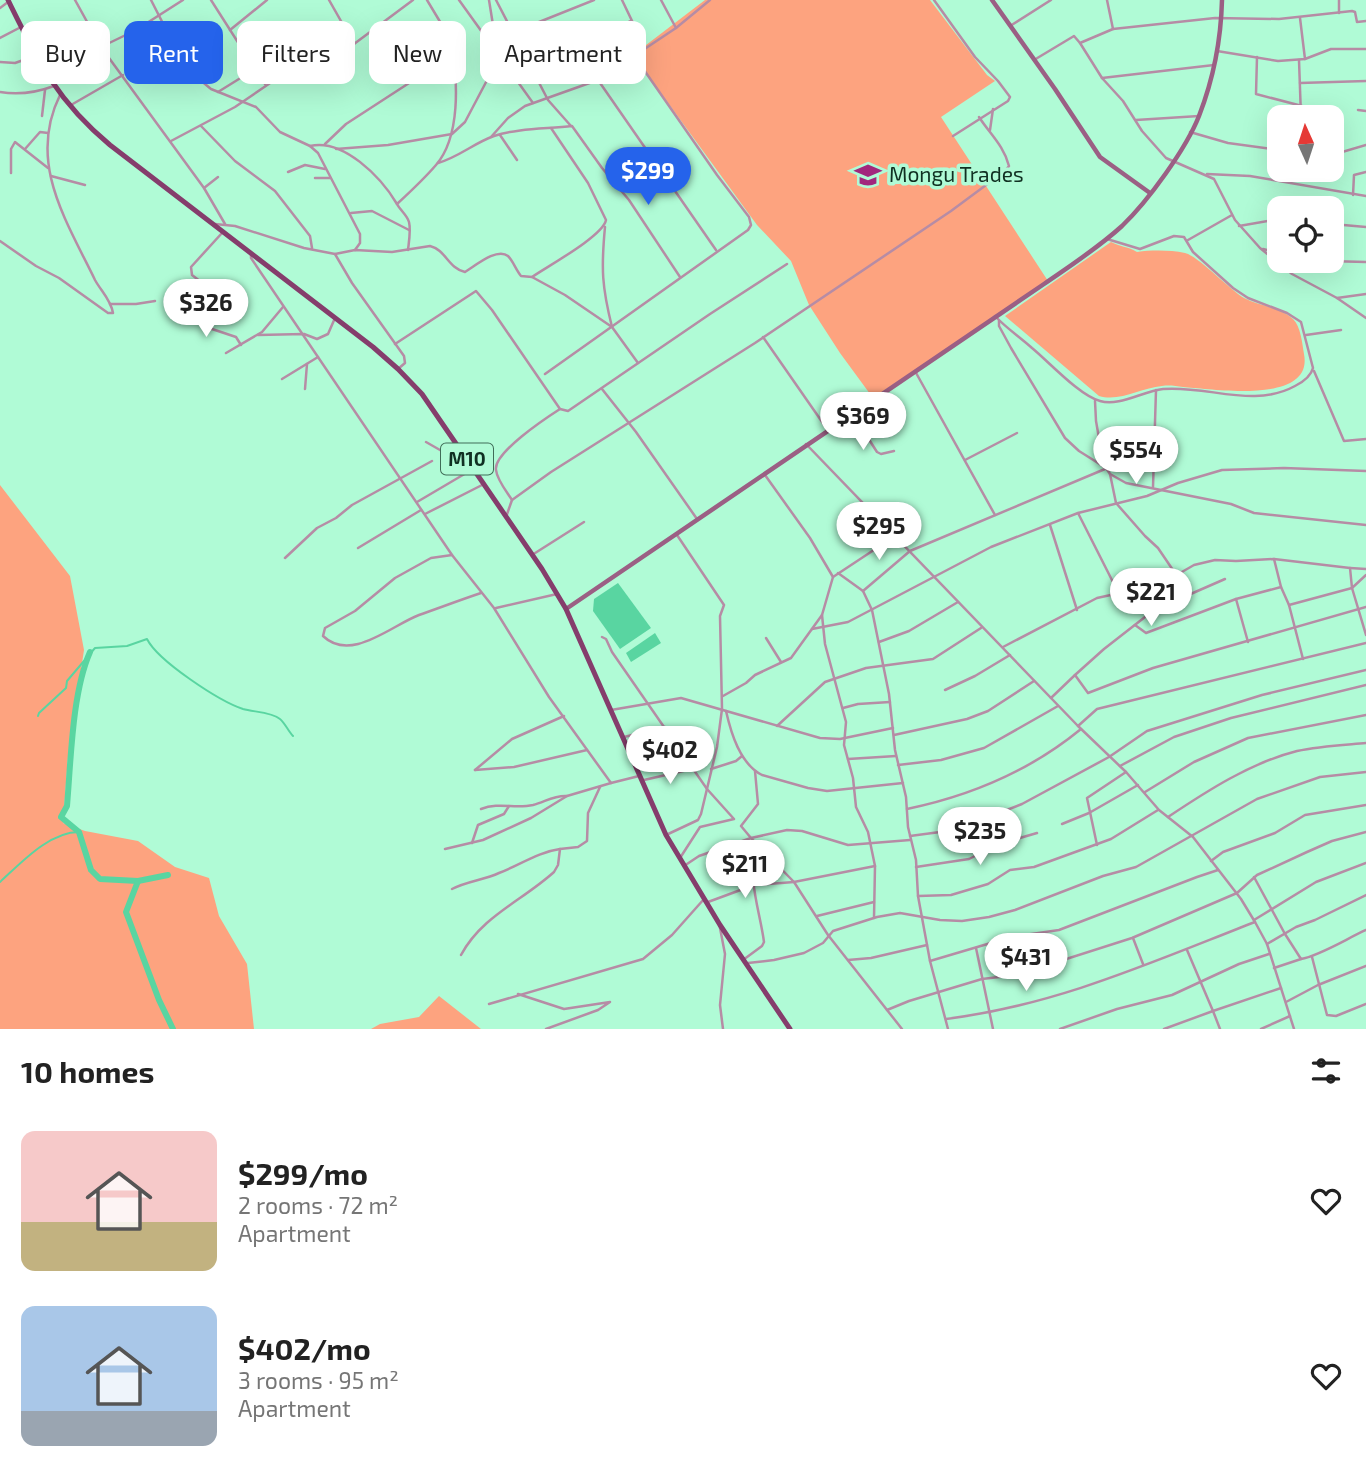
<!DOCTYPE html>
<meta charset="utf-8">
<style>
:root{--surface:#fff;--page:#f6f6f6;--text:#222;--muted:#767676;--accent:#2563eb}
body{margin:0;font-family:"Exo 2",sans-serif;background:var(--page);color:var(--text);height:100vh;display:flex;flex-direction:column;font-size:26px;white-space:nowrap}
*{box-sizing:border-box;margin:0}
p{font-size:23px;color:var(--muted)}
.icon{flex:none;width:38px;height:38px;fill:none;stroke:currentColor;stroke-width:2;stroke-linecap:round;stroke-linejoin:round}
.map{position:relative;height:1029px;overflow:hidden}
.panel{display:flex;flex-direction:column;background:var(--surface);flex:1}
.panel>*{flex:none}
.top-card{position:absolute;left:21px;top:21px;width:700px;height:63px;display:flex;gap:14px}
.needle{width:46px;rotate:357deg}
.fabs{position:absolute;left:1267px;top:105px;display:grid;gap:14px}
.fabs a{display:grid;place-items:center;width:77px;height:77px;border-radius:14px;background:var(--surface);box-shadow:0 7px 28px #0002;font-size:35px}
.price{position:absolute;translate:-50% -60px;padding:0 16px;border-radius:24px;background:#fff;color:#222;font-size:23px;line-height:46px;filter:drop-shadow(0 2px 4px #0008)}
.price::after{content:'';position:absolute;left:50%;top:42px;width:21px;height:16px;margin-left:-10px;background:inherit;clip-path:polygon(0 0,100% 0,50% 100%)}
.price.on{background:var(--accent);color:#fff}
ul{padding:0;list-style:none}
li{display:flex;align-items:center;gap:21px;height:175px;padding:0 21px}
li span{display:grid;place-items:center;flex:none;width:196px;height:140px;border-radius:14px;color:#555}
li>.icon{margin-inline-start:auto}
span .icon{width:84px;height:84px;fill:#fffc;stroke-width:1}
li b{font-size:30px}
h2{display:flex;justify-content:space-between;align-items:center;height:84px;padding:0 21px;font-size:30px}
.tag{padding:0 24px;border-radius:14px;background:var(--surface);box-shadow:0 7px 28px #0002;font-size:24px;line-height:63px}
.tag.on{background:var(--accent);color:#fff}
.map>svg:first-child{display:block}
.green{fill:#fda37f}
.water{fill:#59d5a1}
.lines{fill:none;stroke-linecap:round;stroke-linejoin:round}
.stream{stroke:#59d5a1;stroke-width:2}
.river{stroke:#59d5a1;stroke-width:6}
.minor{stroke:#b68ca5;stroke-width:2.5}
.secondary{stroke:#9b5f84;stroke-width:4.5}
.primary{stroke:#853d6c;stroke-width:5}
.labels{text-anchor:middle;stroke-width:7;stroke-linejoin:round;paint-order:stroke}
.shield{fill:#b0fbd6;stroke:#406d58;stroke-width:2}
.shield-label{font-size:19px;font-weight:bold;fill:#103022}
.poi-label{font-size:21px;fill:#103022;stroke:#b0fbd6;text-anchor:start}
</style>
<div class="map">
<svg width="1366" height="1029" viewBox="0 0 1366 1029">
<rect width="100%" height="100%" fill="#b0fbd6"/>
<g class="green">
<polygon points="705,0 930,0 987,75 995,81 941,117 1048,281 873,398 840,353 809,305 791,261 757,225 633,55"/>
<path d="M1111,242C1120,247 1127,246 1137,252C1152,250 1170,250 1185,253C1198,256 1229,289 1244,298C1259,306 1280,307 1293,319C1301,327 1302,343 1304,354C1314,405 1212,389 1183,387C1176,386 1169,385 1162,386C1141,388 1120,402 1099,396L1005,316Z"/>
<polygon points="0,485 70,576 84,650 68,756 63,823 85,831 138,841 175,867 209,878 219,916 247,964 254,1029 0,1029"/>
<polygon points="439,996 481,1029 371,1029 380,1024 419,1017"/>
</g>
<g class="water">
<polygon points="618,583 651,628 620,649 593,611 594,599"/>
<polygon points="655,633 661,643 631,662 626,653"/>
</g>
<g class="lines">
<g class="stream">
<path d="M38,716L39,713L66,688L67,681L95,648L127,646L147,639C158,661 219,701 243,709C253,712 272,712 280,719C285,723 288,731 293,736"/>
<path d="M0,882C21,863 49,832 79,832"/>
</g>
<g class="river">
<path d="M90,652C72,693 71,760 67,806L61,817L79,832L91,870L100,879L138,881L168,875"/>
<polyline points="138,881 126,912 159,1000 173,1029"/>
</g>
<g class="minor">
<polyline points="75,0 101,47 204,188 225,224"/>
<polyline points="151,0 176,49 193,74 211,89 256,107 280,132 310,146 318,153 360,234 360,243 355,250"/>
<polyline points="211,0 255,69 218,92"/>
<polyline points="329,0 354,44"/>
<polyline points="459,0 533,103"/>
<polyline points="496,0 548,100 571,126"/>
<polyline points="622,0 645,48"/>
<polyline points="661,0 676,28"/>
<polyline points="934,0 975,57 998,81 1010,97 1008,101 953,136"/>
<polyline points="1107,0 1113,29"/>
<polyline points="1339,0 1339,13"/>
<polyline points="0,8 8,2"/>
<polyline points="1010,26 1051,0"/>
<polyline points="230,30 267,0"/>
<polyline points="514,32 594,0"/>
<polyline points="0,38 21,27"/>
<polyline points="1080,43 1102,78 1214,65"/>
<polyline points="101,47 136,30 183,0"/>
<polyline points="1217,51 1278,61 1305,59 1300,18"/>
<polyline points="1257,57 1256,94 1302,106"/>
<polyline points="1305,59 1331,49 1366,49"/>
<polyline points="1034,60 1074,36 1080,43 1113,29 1215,18 1279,19 1352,11 1355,12 1357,22 1366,21"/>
<polyline points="1299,60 1301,117"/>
<polyline points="0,62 15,63 35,56"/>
<polyline points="533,67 631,21"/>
<polyline points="255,69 265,84"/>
<polyline points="1102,78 1123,101 1142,131 1166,158 1214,179 1235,220 1260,248 1292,274 1337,298 1366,318"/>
<polyline points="598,80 716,250"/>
<polyline points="1300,83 1366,81"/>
<path d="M0,92C18,95 38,92 54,86"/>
<polyline points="71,105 123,75"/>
<polyline points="1358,110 1366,111"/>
<polyline points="42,116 45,90"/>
<polyline points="1136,120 1199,116"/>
<polyline points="201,126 235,161 275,191 310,236 312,248"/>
<polyline points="990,130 993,109"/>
<polyline points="1190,132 1228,143 1279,150"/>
<polyline points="500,135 517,160"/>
<polyline points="491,137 508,118 525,106 598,80 676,28 710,0"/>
<polyline points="171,141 235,107 279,77 319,63 354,44 413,0"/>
<polyline points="325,144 346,124 423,74"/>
<path d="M310,146C343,138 381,177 397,204C400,210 407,215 409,222C411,230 409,241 408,250"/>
<polyline points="25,149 40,132 48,133"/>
<polyline points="336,149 388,145 452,134 465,122 494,67 497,50 489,0"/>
<polyline points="1332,155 1366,145"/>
<path d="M438,163C459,157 474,143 494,136C518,128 546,129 572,126L602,168L629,200L680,277"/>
<polyline points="288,172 305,165 325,169"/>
<polyline points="11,173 11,149 15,142 48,168"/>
<polyline points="1207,174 1250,176 1366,196"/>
<polyline points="51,176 85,185"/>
<polyline points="315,178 330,178"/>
<polyline points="204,188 218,177"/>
<polyline points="1353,195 1354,175 1366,172"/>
<path d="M397,204C410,192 424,179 436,165C461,136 457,82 453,47L451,40L427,0"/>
<polyline points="351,213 372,211 409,230"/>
<path d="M215,224L235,226L304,248L335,254L355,250L392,252L430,246C446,250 448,268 465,272C475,266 497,247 508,256C513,261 516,270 521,276L532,277C548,266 603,236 606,220L588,183L551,128"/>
<polyline points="1332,224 1366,227"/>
<polyline points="1239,226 1279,219"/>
<path d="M605,227C601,269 602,287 612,327"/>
<polyline points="222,233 191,267 192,275 214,292 216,298 215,301 197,310 196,317 209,328 236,337 241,345"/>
<polyline points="1188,240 1232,215"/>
<path d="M0,241L36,266L59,278L108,313H113C111,300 101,291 95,280C66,220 27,162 60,95"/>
<polyline points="1263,249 1279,253"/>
<polyline points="251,254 251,258 452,555 494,608 549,697 611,783 639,776"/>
<polyline points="335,254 352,283 404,356 405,363 398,369"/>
<polyline points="1327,261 1366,262"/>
<polyline points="532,277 565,295 612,327 638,363"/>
<polyline points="1337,298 1366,294"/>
<polyline points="110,304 136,304 155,301"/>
<path d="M995,316C1006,328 1020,337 1032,348C1049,362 1080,396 1100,401C1119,407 1143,391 1163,389C1208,385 1253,409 1295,386C1303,382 1311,376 1313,368L1301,322L1287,313L1248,298L1233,288L1193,252L1184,237L1174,236L1140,249L1107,239"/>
<polyline points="999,321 999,326 1011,348 1065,438 1079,451 1106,468 1110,474 1126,483 1231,504 1254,513 1366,525"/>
<polyline points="258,335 304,334 317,339 328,334 335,318"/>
<polyline points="1306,335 1341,330"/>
<polyline points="763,337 827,429"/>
<polyline points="395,344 476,291 492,310 560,409 568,411 710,314 787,264"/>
<polyline points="226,353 262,332 283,307"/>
<polyline points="915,371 995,515"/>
<polyline points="1314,371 1344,441 1366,439"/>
<polyline points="545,374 748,230 751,225 749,217 717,175 635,57"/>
<polyline points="282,379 318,357"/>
<polyline points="305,389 307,364"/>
<polyline points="602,389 636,432 697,519"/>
<polyline points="1095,401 1096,421 1104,467"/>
<polyline points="852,413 877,452 881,454 894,451"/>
<polyline points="426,442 440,450 458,446"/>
<polyline points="806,444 1078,726 1126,772 1159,810 1193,837 1241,899 1255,922 1267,944 1294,1029"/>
<polyline points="965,460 1017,433"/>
<polyline points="1110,474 1116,503 1145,536 1158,548 1177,576"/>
<polyline points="765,475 810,538 833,577"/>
<polyline points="1153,487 1156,390"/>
<path d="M512,500C507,492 497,480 496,470C493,453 546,418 560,409"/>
<polyline points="417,502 473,469"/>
<polyline points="1078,513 1118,592"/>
<polyline points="425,514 484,484"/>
<path d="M506,517L512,500L551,472L755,343L951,211L1005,171L1009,166C1004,146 990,134 979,117"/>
<polyline points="1050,525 1077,610"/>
<polyline points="358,548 421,510"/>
<path d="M452,555L431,558L395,578L355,611L325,628L323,636C351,663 392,625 419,615C439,608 460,600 481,593"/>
<polyline points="532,555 584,522"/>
<polyline points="285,558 317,528 336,518 352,505 432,461"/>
<polyline points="1350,568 1366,569"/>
<polyline points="838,573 863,591 872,610 889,694 895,750 906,797 908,827 916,860 918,896 930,961 948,1029"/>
<polyline points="1281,587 1289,605 1303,659"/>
<polyline points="863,591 910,551 1105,469"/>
<polyline points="1236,599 1248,642"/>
<polyline points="1289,605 1352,588 1366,575"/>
<polyline points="496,608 557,594"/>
<polyline points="822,615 825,644 846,722 844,745 853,778 856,807 868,832 875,866 874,918"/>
<polyline points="1135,625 1146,633 1236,599 1281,587 1274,559"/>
<polyline points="812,629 848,622 991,547 1078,513 1147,496 1178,483 1222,470 1284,468 1366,471"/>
<polyline points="602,637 606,639 612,652 707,789 734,819 700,827 680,858"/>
<polyline points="766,638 781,662"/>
<polyline points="879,642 909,631 958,602"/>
<polyline points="1003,647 1097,598 1161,584 1194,565 1215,560 1236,561 1274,559 1350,568 1352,588 1366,635"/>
<polyline points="1075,675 1104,649 1154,610 1225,579"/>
<polyline points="945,690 975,676 1010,655"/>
<polyline points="723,696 746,683 755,675 791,658 822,615 833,577 895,536"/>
<polyline points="1051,698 1075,675 1088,693 1153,668 1366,607"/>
<polyline points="843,708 858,704 890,702"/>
<polyline points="611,710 681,698 820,738 840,739 893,728"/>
<path d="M726,711C731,733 740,764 762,775L808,788L827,791L903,783"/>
<polyline points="777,726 825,682 866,668 933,659 981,628"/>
<polyline points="1078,726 1097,709 1366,643"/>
<polyline points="894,735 967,719 988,711 1034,681"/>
<polyline points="624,737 665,727"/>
<polyline points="848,759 896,756"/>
<polyline points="898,765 941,760 984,748 1058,706"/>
<polyline points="1120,766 1174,737 1231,718 1366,685"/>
<polyline points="711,769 736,761 742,756"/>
<polyline points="475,770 514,767 587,750"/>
<polyline points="475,770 512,739 564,716"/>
<polyline points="755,771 758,804 741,826 751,838 787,830 802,831 848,845 910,840"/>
<polyline points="644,780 692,769"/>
<polyline points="1145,792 1194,762 1248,738 1366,715"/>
<path d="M481,809C499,802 515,809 533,805C545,802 554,795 567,796"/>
<path d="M907,809C970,796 1031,770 1081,729"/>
<path d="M1168,817C1207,791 1250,763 1297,751C1319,746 1343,745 1366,743"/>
<polyline points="1062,824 1089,813 1138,785"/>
<polyline points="666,835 698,820 701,814 717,747 722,709 720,616 724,605 677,535"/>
<polyline points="910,836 955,830 1022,804 1109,757 1147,731 1262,695 1366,670"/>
<polyline points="472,843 478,825 504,814 509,806"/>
<polyline points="1097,845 1087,798 1126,772"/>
<polyline points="445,849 483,840 531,818 567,796 611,783"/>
<polyline points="1211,861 1223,852 1275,833 1305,815 1366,805"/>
<polyline points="684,866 699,856 751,838 794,882 828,935 902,1029"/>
<polyline points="916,867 969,859 999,844 1037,833"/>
<path d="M1254,877L1285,934L1301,959C1319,956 1348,938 1366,930"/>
<path d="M452,889C467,881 484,880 499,873C520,865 538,852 560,849"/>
<polyline points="918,896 951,895 988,884 1010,870 1034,867 1111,839 1158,810"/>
<polyline points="708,902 754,885 794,882 875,866"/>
<polyline points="817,916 874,902"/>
<polyline points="1254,920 1316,882 1366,863"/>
<polyline points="720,928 725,954 720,1005 723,1029"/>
<polyline points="1133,938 1143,964"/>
<polyline points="1267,944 1296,927 1315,920 1366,895"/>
<polyline points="976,948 993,1029"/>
<path d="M461,955C482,916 522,901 554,872L558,865L560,849L578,847L587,841L588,813L600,787"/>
<polyline points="1312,957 1327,1015 1336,1016 1366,1004"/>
<path d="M743,960L762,946L764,942C760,911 746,876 757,846"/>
<polyline points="848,960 871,958 927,945"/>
<polyline points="930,961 1011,937 1059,930 1197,877 1218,870"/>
<polyline points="748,963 774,960 804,953 823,943 833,931 877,917 900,913 940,920 962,921 989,917 1015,910 1103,876 1136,867 1257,799 1320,777 1366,772"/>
<polyline points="1274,968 1301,959"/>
<polyline points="518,994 564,1009 610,1002 598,1010 546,1029"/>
<polyline points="1286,1002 1318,985 1366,966"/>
<polyline points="489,1004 643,959 672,935 704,899"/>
<polyline points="887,1010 909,1001 982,979 1016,975 1132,938 1237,893 1257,875 1307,852 1332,841 1366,832"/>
<path d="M946,1019C1057,1005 1152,962 1255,922"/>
<polyline points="1060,1029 1117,1009 1172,995 1239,964 1269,954"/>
<polyline points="1164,1029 1213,1011 1187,950"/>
<polyline points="1220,1029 1213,1011 1281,988"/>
<polyline points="1261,1029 1290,1016"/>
</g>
<g class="secondary">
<polyline points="992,0 1055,89 1100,157 1150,193"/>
<path d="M566,609L1044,284C1070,266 1098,248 1122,226C1148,201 1186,149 1199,116C1213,80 1221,39 1222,0"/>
</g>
<path class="primary" d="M8,0C38,61 56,100 110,145L373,347L398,369L422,394L542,569L566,609L666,835L720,925L790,1029"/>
</g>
<defs>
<g id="university-bare" transform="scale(2.1)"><path d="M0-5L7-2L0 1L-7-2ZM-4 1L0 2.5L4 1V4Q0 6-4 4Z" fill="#a2277d" stroke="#b0fbd6" stroke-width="2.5" paint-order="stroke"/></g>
</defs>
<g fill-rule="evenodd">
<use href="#university-bare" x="868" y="175"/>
</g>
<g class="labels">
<rect class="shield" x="441" y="443.5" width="52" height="31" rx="5"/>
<g class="shield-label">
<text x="467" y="466">M10</text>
</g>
<g class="poi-label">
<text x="889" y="182">Mongu Trades</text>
</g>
</g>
</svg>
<div class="fabs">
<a><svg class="needle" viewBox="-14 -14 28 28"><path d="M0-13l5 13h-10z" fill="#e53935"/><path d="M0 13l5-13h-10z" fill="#767676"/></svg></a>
<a><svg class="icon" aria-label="locate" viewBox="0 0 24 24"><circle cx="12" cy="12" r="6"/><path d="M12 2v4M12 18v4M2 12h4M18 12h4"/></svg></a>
</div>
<b class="price on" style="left:648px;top:207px">$299</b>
<b class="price" style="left:206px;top:339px">$326</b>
<b class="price" style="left:863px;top:452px">$369</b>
<b class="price" style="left:1136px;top:486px">$554</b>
<b class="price" style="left:879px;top:562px">$295</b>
<b class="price" style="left:1151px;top:628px">$221</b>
<b class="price" style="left:670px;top:786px">$402</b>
<b class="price" style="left:980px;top:867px">$235</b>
<b class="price" style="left:745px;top:900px">$211</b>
<b class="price" style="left:1026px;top:993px">$431</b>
<div class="top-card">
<a class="tag">Buy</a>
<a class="tag on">Rent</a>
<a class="tag">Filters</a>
<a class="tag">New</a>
<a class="tag">Apartment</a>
</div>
</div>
<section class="panel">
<h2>10 homes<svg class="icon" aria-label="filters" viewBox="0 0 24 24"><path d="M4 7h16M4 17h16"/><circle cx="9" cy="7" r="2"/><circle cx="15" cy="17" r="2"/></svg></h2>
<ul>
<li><span style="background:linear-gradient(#f6c9c9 65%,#c2b280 0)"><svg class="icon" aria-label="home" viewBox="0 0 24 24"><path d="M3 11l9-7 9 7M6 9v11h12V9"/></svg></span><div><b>$299/mo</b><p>2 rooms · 72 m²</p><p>Apartment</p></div><svg class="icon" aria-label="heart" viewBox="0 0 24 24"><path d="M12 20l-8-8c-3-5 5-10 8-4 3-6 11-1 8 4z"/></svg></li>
<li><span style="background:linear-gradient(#a9c7e8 75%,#9aa5b1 0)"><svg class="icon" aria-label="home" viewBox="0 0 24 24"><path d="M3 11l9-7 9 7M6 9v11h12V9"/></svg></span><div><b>$402/mo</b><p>3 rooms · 95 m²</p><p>Apartment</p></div><svg class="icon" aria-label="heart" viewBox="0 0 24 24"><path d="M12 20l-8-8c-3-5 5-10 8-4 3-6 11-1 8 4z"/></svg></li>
</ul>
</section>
